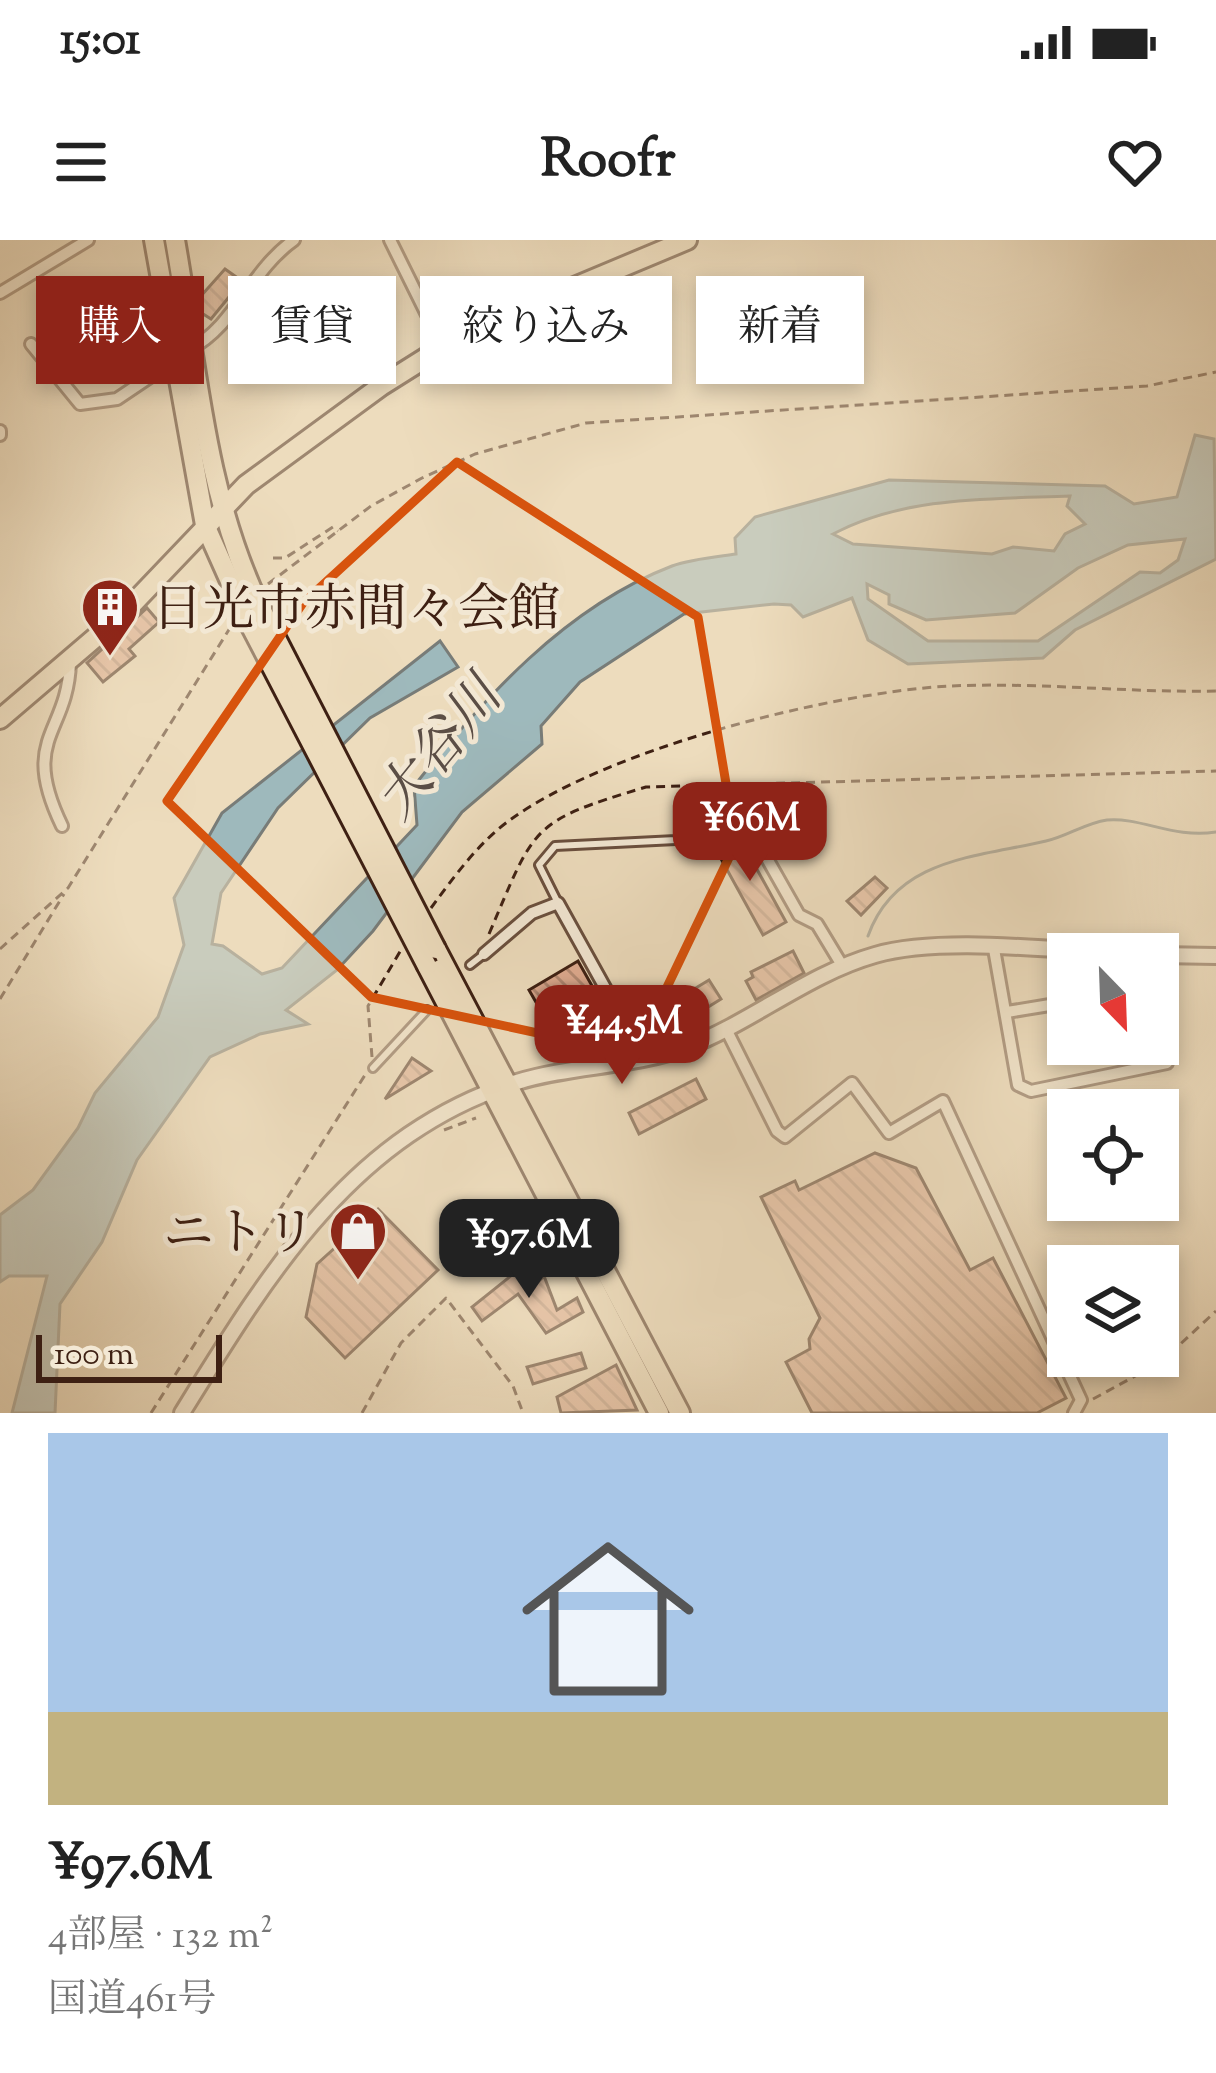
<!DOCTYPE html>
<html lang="ja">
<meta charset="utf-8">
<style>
:root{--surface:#fff;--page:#f2f2f2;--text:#222;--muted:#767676;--accent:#8f2418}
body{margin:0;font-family:"Sorts Mill Goudy","Noto Serif JP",serif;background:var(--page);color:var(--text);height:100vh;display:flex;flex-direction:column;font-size:45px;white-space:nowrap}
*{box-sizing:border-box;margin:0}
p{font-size:39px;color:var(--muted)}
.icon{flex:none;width:66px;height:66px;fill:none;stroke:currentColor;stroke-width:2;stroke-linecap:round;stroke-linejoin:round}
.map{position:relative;height:1173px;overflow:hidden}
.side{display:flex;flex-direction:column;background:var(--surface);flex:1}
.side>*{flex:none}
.guide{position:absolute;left:36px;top:36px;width:1146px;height:108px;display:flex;gap:24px}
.needle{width:78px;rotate:157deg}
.buttons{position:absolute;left:1047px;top:693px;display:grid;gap:24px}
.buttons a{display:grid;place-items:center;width:132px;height:132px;border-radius:0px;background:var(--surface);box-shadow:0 6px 18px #0003;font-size:60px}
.scale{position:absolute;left:36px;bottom:30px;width:186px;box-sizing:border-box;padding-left:12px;border:6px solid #3e2013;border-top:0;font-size:33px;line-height:42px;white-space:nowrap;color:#3e2013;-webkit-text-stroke:9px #f3e8d4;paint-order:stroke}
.price{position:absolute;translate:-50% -102px;padding:0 27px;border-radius:24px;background:var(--accent);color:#fff;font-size:39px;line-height:78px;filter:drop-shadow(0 3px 6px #0008)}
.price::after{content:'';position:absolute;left:50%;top:72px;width:36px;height:27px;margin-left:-18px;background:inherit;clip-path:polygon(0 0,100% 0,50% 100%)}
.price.active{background:#222;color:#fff}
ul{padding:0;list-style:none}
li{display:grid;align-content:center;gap:24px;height:636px;padding:0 48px}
li span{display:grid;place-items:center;height:372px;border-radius:0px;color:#555}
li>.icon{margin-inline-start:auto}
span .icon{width:216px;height:216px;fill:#fffc;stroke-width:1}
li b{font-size:51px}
.chip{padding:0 42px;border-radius:0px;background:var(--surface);box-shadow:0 6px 18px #0003;font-size:42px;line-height:108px}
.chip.active{background:var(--accent);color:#fff}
.status{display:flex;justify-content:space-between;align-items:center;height:84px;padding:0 60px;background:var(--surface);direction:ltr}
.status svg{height:33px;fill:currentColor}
header{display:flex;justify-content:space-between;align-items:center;height:156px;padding:0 48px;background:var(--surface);font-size:54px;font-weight:700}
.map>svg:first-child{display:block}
.water{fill:#9eb9bc;stroke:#787c78;stroke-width:3;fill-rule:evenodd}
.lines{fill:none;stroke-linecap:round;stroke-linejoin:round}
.stream{stroke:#787c78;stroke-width:3}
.building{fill:url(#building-back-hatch);stroke:#3e2013;stroke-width:3}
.service-casing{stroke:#6a4f3e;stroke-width:12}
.minor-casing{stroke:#6a4f3e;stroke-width:16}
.tertiary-casing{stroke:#6a4f3e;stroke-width:20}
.primary-casing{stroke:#3e2013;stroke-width:24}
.trunk-casing{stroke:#3e2013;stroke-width:24}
.path{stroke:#3e2013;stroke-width:3;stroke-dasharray:9 6;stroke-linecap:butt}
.service{stroke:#f3e8d4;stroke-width:6}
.minor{stroke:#f3e8d4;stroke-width:10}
.tertiary{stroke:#f3e8d4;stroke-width:14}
.primary{stroke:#eddcbd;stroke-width:18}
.trunk{stroke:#eddcbd;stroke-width:18}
.trunk-bridge-casing{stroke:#3e2013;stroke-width:24;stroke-linecap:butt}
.trunk-bridge{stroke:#eddcbd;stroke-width:18}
.marked{fill:none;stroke:#d7530d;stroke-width:9;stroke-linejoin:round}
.labels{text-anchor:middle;stroke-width:10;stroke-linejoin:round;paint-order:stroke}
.poi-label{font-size:51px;fill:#3e2013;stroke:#f3e8d4;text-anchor:start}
.water-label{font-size:54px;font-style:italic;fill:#5b4e46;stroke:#f3e8d4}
</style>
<div class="status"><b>15:01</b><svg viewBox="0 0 49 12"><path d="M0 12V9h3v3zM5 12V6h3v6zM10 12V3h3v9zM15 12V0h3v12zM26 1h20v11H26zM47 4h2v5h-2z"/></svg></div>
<header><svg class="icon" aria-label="menu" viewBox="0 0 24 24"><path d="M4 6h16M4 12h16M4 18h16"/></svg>Roofr<svg class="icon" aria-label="heart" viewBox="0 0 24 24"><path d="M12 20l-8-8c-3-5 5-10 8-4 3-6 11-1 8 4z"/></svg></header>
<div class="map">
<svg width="1216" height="1173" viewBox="0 0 1216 1173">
<defs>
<pattern id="building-back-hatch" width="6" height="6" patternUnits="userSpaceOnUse" patternTransform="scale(3)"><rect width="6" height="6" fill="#dfab90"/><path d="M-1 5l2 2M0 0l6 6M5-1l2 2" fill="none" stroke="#b68b74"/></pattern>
</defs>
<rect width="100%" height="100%" fill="#eddcbd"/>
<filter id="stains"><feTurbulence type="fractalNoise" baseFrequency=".00167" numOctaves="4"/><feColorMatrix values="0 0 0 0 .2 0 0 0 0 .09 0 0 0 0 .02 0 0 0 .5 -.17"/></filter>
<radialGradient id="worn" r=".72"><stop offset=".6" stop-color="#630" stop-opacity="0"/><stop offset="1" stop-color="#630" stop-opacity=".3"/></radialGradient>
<path class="water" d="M1195,195L1214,199L1216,319L1075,390L1043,418L908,424L868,400L852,358L803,377L791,365L774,364L684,374L580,442L541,486L542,504L462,572L373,691L337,730L286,770L308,784L260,794L210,817L137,920L102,1002L60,1064L55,1173H12L47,1036H9L0,1042V975L33,950L78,888L95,853L158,777L184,705L174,658L222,573L440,401L458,427L370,478L278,568L221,653L212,704L223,706L262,734L282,728L417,585L414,546C483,459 565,367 672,326C691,319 715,317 736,314L735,298L755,277L889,240L1105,246L1134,264L1177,257ZM1070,256L1067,266L1085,284L1065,294L1054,311L1013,307L992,314L853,304L833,294C905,256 990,259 1070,256ZM1185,299L1178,320L1160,333L1140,332L1038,401H928L868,359L867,344L889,355V364L926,380L1015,373L1078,328L1128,305Z"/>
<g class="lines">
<path class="stream" d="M868,696C896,617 979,617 1046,601C1066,597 1085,583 1107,580C1141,577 1174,599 1216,592"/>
</g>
<g class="building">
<polygon points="225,29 242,41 211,79 200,72 200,57"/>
<polygon points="147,368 159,382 129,409 135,416 103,442 87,423"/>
<polygon points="737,593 786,682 763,695 714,606"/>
<polygon points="875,637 887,648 861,675 847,661"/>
<polygon points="793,711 804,733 756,760 746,741 753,737 751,732"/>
<polygon points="578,721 613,783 564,811 529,750"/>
<polygon points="709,740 721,759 668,792 656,772"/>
<polygon points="412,818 431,831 385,859"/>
<polygon points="696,839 706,859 639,894 629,873"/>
<polygon points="875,913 916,928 970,1030 993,1018 1066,1158 1037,1173 812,1173 786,1122 810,1109 809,1099 820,1078 761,957 795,941 799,950"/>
<polygon points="378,969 438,1030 345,1118 306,1077 317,1024"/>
<polygon points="522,1027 535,1045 544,1036 557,1070 577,1058 583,1072 546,1093 518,1054 482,1081 472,1067"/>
<polygon points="581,1113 586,1128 533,1144 527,1127"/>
<polygon points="616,1125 637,1170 561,1173 557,1157"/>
</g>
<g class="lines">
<g class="service-casing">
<g id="service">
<polyline points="558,663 539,625 555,606 676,600 736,580 752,592"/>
<polyline points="470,725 484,714"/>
<polyline points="373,828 427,770"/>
</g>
</g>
<g class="minor-casing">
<g id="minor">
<polyline points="390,0 443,107"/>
<polyline points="0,53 88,0"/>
<polyline points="31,104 80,164 117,159 175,120"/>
<path d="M190,109C235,86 250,31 294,0"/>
<polyline points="0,191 0,195"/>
<path d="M62,586C19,497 68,495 70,422"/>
<polyline points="752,592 799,675 817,684 843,727"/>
<polyline points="994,709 1018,845 1031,851 1167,823 1158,772"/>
<polyline points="484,714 532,673 558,663 644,818"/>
<polyline points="1007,772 1068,762"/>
<polyline points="726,789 777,891 785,897 852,843 889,893 943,861 1081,1160 1074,1173"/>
</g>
</g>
<g class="tertiary-casing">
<g id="tertiary">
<polyline points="1158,715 1216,716"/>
<path d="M182,1173C268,1034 352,894 517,842C572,825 633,827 687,807C752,782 808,734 875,715C945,695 1064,712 1139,714"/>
</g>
</g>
<g class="primary-casing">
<polyline id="primary" points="0,479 124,373 246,245 381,146 443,107 522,69 687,0"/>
</g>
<g class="trunk-casing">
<g id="trunk">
<polyline points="154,0 205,285 246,377"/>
<path d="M175,0C197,124 204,250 259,365"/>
<polyline points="436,709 680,1173"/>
<polyline points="427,726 659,1173"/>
</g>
</g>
<g class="path">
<polyline points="273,318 285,318 333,287 338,291"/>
<polyline points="268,344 371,266 422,238 475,214 586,183 1147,146 1216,132"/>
<path d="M431,668C453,638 479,602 510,580C607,509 831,452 951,446C1040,442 1128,453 1216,451"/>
<path d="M489,694C536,584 530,582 646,547L1216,531"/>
<polyline points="0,709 68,648 230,388"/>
<polyline points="0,759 64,654"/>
<polyline points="372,817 368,766 401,710"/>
<polyline points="444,890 476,878"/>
<polyline points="1093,1159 1161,1122 1216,1071"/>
<polyline points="151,1173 365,835"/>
<polyline points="362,1173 401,1103 446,1058 513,1146 523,1173"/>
</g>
<use href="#service" class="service"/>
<use href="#minor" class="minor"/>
<use href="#tertiary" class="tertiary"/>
<use href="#primary" class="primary"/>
<use href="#trunk" class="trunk"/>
<g class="trunk-bridge-casing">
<g id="trunk-bridge">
<polyline points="259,365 436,709"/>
<polyline points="246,377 427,726"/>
</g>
</g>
<use href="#trunk-bridge" class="trunk-bridge"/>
</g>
<path d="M0 0H1216V1173H0ZM457,222L698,377L736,603L635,814L371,757L167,561L303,363Z" fill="#eddcbd" fill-opacity=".55" fill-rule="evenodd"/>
<path class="marked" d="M457,222L698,377L736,603L635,814L371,757L167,561L303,363Z"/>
<defs>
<g id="building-pin" transform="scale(3)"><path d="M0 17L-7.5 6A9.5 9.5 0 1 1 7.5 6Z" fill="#8f2418" stroke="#f3e8d4"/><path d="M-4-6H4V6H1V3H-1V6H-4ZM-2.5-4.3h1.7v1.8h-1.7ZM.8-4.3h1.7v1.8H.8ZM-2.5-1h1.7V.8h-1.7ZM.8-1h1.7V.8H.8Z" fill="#fff"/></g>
<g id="shop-pin" transform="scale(3)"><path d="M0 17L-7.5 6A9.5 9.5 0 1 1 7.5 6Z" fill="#8f2418" stroke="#f3e8d4"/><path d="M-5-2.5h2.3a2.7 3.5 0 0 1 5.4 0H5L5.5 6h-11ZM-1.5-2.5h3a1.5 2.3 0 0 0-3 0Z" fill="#fff"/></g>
</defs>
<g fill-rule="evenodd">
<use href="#building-pin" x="110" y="367"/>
<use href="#shop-pin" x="358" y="991"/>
</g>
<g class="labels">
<g class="poi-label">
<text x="152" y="385">日光市赤間々会館</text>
<text x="316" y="1009" text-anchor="end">ニトリ</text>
</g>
<g class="water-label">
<text transform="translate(437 507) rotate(-51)" y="19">大谷川</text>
</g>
</g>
<rect width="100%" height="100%" filter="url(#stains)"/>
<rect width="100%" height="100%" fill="url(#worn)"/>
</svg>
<div class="buttons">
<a><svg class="needle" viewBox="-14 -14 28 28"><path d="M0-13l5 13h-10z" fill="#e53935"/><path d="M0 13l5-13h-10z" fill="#767676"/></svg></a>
<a><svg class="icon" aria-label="locate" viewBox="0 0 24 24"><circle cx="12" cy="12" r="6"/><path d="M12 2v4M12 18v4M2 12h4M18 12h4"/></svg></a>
<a><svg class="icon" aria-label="layers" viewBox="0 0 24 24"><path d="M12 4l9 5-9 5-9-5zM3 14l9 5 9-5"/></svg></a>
</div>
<div class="scale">100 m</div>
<b class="price" style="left:750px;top:644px">¥66M</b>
<b class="price" style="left:622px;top:847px">¥44.5M</b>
<b class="price active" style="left:529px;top:1061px">¥97.6M</b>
<div class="guide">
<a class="chip active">購入</a>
<a class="chip">賃貸</a>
<a class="chip">絞り込み</a>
<a class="chip">新着</a>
</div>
</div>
<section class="side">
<ul>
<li><span style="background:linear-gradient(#a9c7e8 75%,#c2b280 0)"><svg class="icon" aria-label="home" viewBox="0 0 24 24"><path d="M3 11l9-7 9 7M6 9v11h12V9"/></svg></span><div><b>¥97.6M</b><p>4部屋 · 132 m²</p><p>国道461号</p></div></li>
</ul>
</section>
